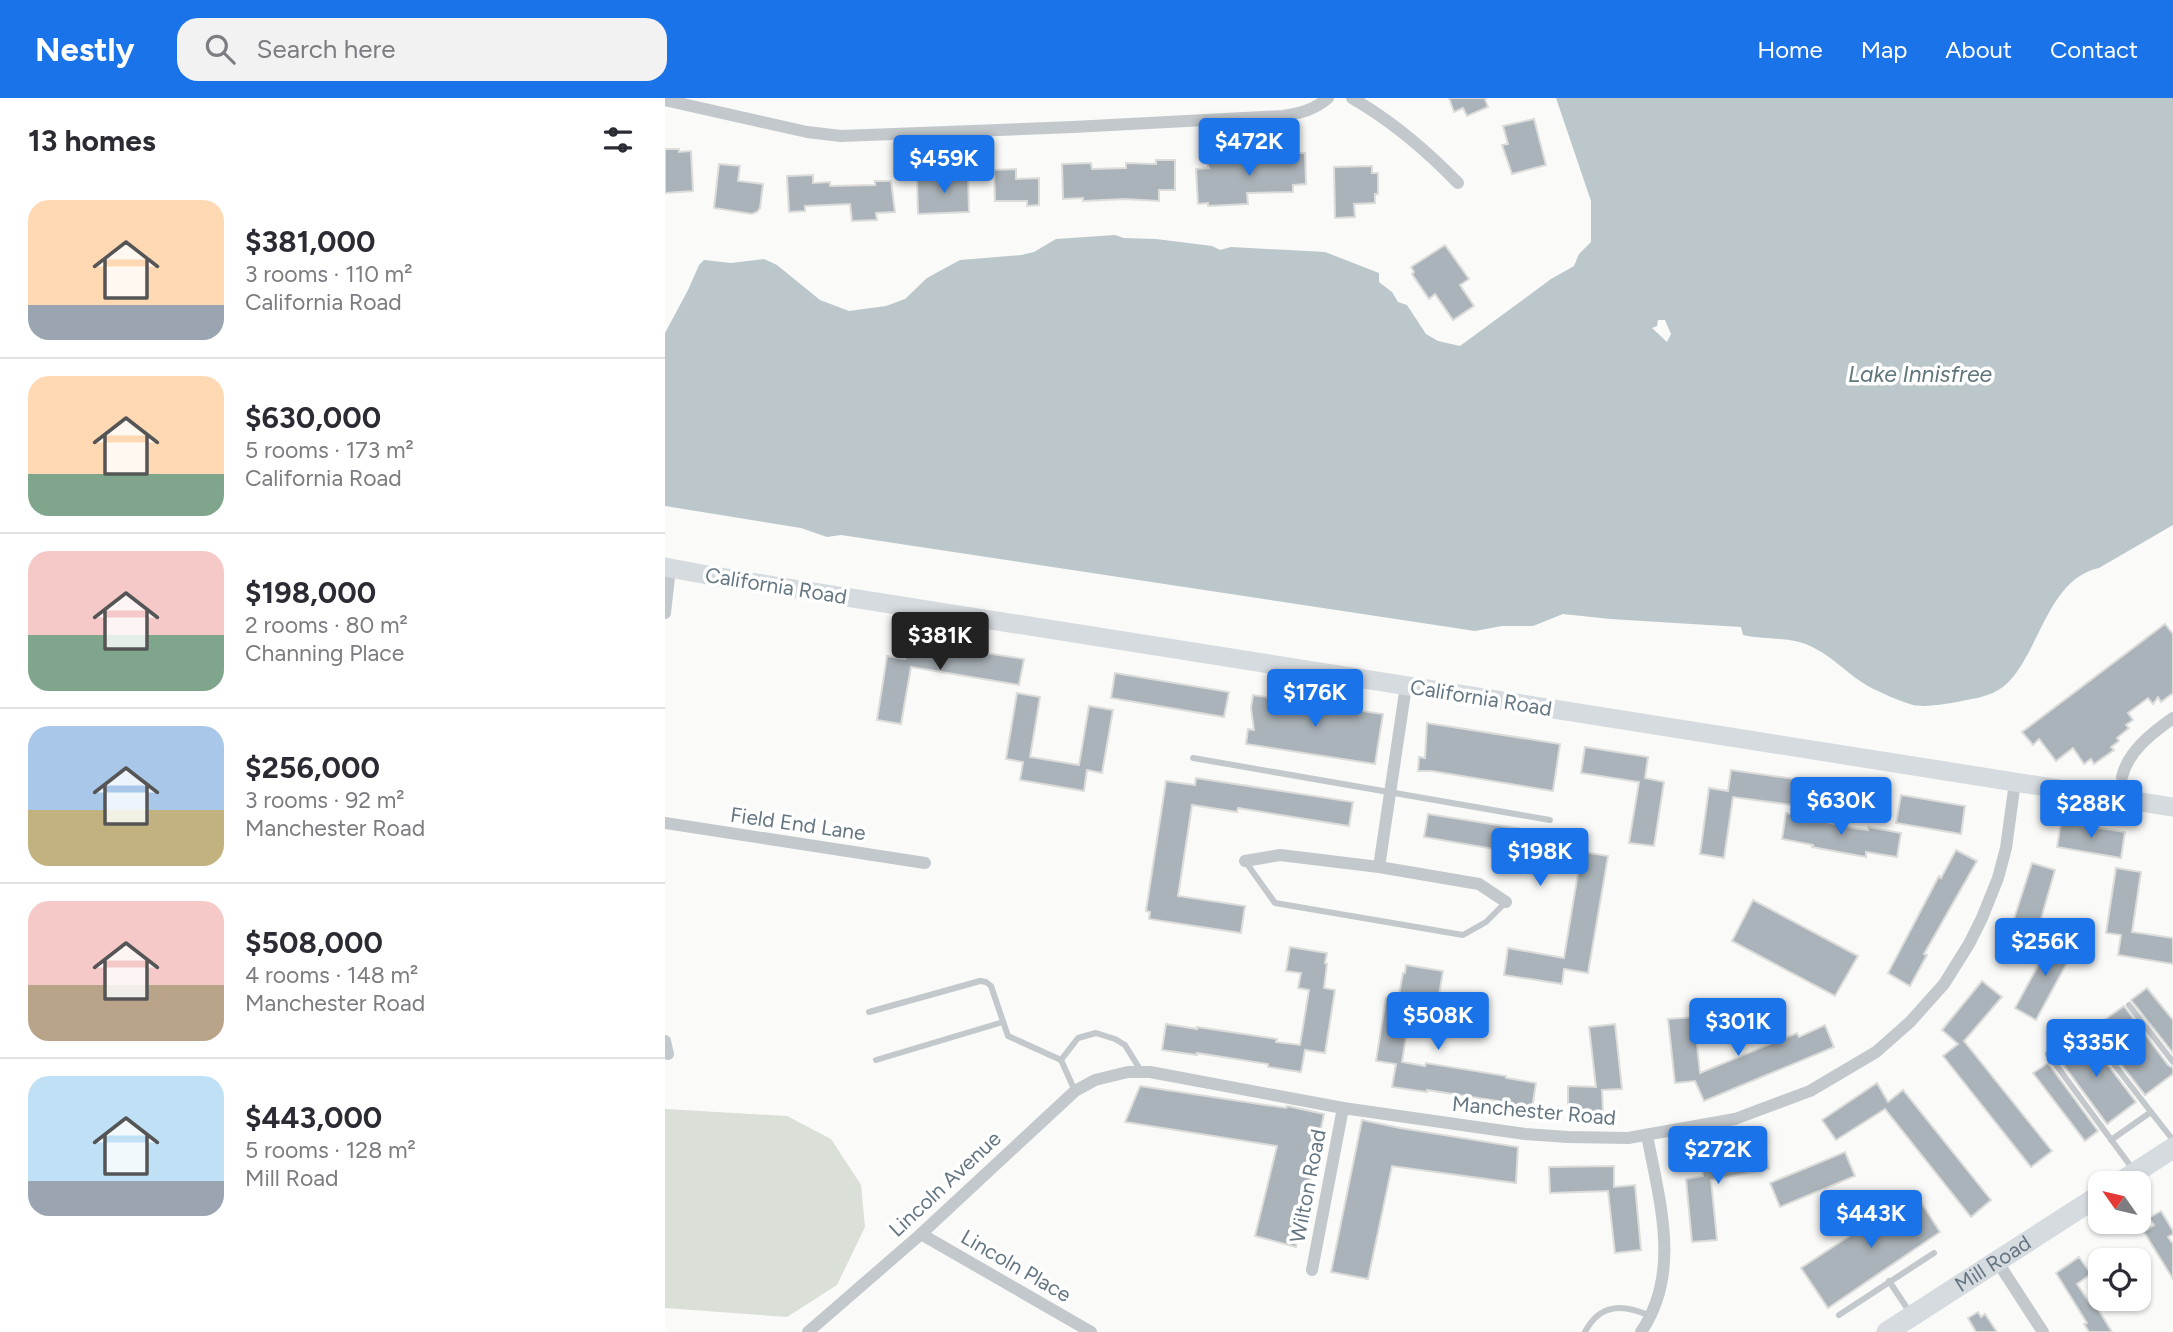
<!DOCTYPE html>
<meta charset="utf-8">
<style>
:root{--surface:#fff;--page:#f2f2f3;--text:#2b2b33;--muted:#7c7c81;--line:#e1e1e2;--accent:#1a73e8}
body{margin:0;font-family:Figtree,sans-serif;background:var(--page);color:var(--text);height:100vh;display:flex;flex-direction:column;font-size:26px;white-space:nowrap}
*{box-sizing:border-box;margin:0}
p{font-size:23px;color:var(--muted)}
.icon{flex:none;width:38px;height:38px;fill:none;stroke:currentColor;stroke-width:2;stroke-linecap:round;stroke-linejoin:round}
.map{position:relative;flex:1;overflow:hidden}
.side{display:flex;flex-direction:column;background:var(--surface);width:665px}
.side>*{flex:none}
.needle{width:46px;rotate:304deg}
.tools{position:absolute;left:1423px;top:1073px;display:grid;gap:14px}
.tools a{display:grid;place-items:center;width:63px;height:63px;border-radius:14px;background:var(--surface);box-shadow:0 2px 5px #0004;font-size:35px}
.price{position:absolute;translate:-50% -60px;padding:0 16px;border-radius:7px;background:var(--accent);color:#fff;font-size:23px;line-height:46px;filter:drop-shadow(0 2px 4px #0008)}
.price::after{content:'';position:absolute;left:50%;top:42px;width:21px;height:16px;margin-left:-10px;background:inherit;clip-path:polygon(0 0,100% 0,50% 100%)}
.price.current{background:#222;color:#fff}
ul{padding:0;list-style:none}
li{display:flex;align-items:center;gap:21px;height:175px;padding:0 28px}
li+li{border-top:2px solid var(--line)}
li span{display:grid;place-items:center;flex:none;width:196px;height:140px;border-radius:21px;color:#555}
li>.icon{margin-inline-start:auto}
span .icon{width:84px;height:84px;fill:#fffc;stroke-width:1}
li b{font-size:30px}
h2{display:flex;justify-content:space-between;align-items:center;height:84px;padding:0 28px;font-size:30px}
header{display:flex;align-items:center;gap:42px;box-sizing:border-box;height:98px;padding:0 35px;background:var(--accent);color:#fff}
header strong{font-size:33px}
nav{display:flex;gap:38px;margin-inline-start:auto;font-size:24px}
.search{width:490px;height:63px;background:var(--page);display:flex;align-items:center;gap:18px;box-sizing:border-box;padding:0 24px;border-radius:21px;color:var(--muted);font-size:26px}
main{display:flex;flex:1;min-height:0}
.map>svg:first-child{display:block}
.green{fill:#dadfd7}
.water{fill:#bbc7cb;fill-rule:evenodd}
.building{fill:#aab3b9;stroke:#dcdcda;stroke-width:2}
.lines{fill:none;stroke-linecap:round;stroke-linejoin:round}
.lane{stroke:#c3c8cc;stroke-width:6}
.street{stroke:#c3c8cc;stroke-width:12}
.secondary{stroke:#d6dbdf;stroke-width:19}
.primary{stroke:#d6dbdf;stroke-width:21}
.labels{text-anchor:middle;stroke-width:7;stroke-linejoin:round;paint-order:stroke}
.street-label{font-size:21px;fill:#657683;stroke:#fff}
.water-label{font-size:23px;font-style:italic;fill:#60757c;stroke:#fff}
</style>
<header>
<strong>Nestly</strong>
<div class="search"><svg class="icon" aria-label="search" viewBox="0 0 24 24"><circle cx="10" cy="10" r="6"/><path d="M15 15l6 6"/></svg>Search here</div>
<nav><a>Home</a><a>Map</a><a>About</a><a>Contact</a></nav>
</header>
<main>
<section class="side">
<h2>13 homes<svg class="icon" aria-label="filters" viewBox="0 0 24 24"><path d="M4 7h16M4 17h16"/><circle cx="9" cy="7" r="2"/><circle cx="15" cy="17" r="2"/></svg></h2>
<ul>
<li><span style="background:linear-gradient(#ffd9b3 75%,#9aa5b1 0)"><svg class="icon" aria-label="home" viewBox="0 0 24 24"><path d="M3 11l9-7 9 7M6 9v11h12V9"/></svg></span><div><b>$381,000</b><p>3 rooms · 110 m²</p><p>California Road</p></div></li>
<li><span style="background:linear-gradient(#ffd9b3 70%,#7fa58c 0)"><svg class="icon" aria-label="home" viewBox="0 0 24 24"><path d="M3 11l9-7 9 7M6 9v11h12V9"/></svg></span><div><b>$630,000</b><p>5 rooms · 173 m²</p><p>California Road</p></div></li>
<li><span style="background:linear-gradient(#f6c9c9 60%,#7fa58c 0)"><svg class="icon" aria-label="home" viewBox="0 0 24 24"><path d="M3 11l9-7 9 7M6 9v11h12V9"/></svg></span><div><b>$198,000</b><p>2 rooms · 80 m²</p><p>Channing Place</p></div></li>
<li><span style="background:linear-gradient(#a9c7e8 60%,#c2b280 0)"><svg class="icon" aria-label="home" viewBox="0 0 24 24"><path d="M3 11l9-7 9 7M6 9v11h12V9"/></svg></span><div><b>$256,000</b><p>3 rooms · 92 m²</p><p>Manchester Road</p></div></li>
<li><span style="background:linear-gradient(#f6c9c9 60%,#b9a48a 0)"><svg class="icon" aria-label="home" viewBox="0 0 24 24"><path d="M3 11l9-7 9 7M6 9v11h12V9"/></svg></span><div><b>$508,000</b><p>4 rooms · 148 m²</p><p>Manchester Road</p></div></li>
<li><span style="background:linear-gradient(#bfe0f5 75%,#9aa5b1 0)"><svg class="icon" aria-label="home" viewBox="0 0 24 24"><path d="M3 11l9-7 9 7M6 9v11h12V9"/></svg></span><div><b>$443,000</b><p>5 rooms · 128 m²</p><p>Mill Road</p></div></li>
</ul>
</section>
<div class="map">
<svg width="1508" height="1234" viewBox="0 0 1508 1234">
<rect width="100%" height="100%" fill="#fafaf8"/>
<polygon class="green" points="0,1011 122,1018 166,1041 196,1087 200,1129 172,1187 122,1219 0,1210"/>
<path class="water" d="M891,0H1508V427L1434,470C1386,480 1376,545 1348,579C1335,595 1320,599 1301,602C1288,605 1261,610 1248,607C1234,603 1216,595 1203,588C1185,578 1170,561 1151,551C1127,537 1104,543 1078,537L1076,529L945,521L898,516L868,528H837L810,533L176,437L162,439L136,430L0,408V235L23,192L34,167L39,162L66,165L99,161L112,167L155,202L184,213L221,208L240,201L262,180L295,162L356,157L369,154L391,141L450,137L459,140L491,141L547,148L555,152L566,149L660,154L714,175V184L727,194L733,204L742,207L761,236L773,243L795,248L886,181L909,168L914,156L926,144V103ZM993,222H1000L1006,236L1002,244L987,230L992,228Z"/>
<g class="building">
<polygon points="784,0 822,0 820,1 823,9 802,18 798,10 789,14"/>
<polygon points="869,21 881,67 847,76 837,47 843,46 838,28"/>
<polygon points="0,51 14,51 14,54 26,53 28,93 0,95"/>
<polygon points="624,55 640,55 641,86 628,87 628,94 582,95 583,106 543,108 543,105 533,106 531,71 544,70 541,64 565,63 565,60 624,59"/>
<polygon points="491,62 510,62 510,92 494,92 494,103 460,101 418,103 418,100 398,101 397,66 426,65 427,71 461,70 461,65 491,66"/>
<polygon points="54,66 75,68 73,83 98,86 95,110 92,114 87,116 49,110"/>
<polygon points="707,68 707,75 713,75 713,96 710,96 710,105 689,106 690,119 670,120 669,69"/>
<polygon points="351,71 351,81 374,80 374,107 362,108 362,103 330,103 329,72"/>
<polygon points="285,76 303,76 304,114 253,116 252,81 286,79"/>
<polygon points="148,77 148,85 165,84 165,88 210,87 210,83 226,83 230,114 211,115 212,122 187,123 185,106 140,108 140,113 124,114 122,78"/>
<polygon points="780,147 804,181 795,187 809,208 788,222 770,196 764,201 747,176 749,174 746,169"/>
<polygon points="1500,526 1508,536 1508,595 1496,604 1493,599 1488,606 1483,600 1463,615 1468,622 1461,627 1464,630 1452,640 1454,643 1446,649 1449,652 1429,666 1426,661 1419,666 1408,650 1391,663 1374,641 1368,647 1357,634"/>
<polygon points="243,543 359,561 354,587 246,569 236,626 212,622 222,558 240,561"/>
<polygon points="450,575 564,594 559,619 446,600"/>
<polygon points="352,595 375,599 365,659 414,667 424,608 448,612 437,675 422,672 419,693 355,682 358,664 341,661"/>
<polygon points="588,597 718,616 710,666 581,646 583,631 589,632 586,610"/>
<polygon points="762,625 895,646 888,693 767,673 753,673 754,659 760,660"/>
<polygon points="920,649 983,659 980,680 999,684 989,748 964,745 974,684 916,675"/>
<polygon points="1066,672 1130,681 1127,707 1068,699 1059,760 1035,756 1044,690 1063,693"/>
<polygon points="531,680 688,704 684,728 573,710 572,714 527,707 513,798 580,808 576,835 484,821 485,814 481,813 501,683 530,687"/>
<polygon points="1236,697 1300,708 1296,736 1231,725"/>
<polygon points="1121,715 1188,730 1203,732 1203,729 1236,735 1232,759 1201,754 1201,759 1147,749 1148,747 1117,741"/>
<polygon points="763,716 920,741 918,754 943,758 923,875 899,871 897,886 839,877 843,850 899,860 914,769 869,762 870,758 759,739"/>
<polygon points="1396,724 1460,734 1456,760 1392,749"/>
<polygon points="1291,752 1312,763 1259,856 1262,857 1245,888 1223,875 1274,778 1276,780"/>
<polygon points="1367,765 1390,772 1372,835 1347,827"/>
<polygon points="1451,770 1476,774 1467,834 1508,840 1508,866 1453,857 1456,837 1441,835"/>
<polygon points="1088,802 1193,858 1170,898 1067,843"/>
<polygon points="1389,838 1410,850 1371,922 1350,910"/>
<polygon points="625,849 662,855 660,865 662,866 659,890 670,892 660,955 640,952 636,974 603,969 603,966 532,955 532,957 497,952 501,926 532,931 532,929 612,941 611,944 635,947 644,892 633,890 636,875 621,873"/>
<polygon points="741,867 778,873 774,897 759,895 757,909 746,908 737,964 760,968 761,965 841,978 841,980 871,985 867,1011 833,1005 833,1003 762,992 762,994 727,989 731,966 711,963 721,900 733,902 738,875 740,875"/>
<polygon points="1317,883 1337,899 1299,943 1387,1053 1366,1069 1278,958 1293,946 1277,932"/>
<polygon points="1482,890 1508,922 1508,955 1466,902"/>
<polygon points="1459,908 1503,967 1508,970 1508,976 1480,997 1428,930"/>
<polygon points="1029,919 1035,975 1132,935 1134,939 1160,927 1169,949 1039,1003 1030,983 1010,985 1003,921"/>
<polygon points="950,926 957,991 937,992 938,1016 903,1014 903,988 931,989 924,929"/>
<polygon points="1420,937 1471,1004 1442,1026 1392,958"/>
<polygon points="1383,965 1433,1033 1420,1043 1368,975"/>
<polygon points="1212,985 1223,1004 1238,992 1326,1102 1306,1119 1220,1011 1171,1042 1157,1022"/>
<polygon points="475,988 621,1010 622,1008 659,1016 631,1149 590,1138 612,1048 460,1024"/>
<polygon points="697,1022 735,1030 853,1049 851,1085 727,1068 703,1181 666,1174"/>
<polygon points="1099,1046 1104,1071 1046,1082 1052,1142 1027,1144 1021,1081 1038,1078 1035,1059"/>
<polygon points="1180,1054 1190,1078 1115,1109 1105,1085"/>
<polygon points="949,1068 949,1089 970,1087 976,1152 950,1155 943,1093 885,1095 884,1069"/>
<polygon points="1250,1095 1275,1134 1163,1210 1136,1170"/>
<polygon points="1496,1113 1508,1133 1508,1136 1503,1139 1508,1146 1508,1181 1479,1134 1489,1127 1484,1120"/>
<polygon points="1414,1159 1426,1176 1412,1186 1425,1205 1428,1203 1447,1234 1424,1234 1419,1226 1422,1225 1391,1175"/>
<polygon points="1313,1214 1316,1219 1320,1216 1332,1234 1311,1234 1303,1220"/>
</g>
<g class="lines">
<g class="lane">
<polyline points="528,660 885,722"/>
<polyline points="580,763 610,805 798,837 821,824 841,804"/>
<polyline points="1464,907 1508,964"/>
<polyline points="204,914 315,883 321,884 326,888 343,938 396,962"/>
<polyline points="1425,935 1486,1014"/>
<polyline points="1383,956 1467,1070"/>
<polyline points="211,962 338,924"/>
<polyline points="410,993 396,962 413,940 431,935 450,941 460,947 476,973"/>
<polyline points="1446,1042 1486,1014 1508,1042"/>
<polyline points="1224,1183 1246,1216"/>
<polyline points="1174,1217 1269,1155"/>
<path d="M920,1234C935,1205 958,1206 985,1218"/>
</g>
<g class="street">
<path d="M687,0C727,23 761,52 793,85"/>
<path d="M0,2L142,34L176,38L408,29L618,18C636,15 649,12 663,0"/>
<polyline points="0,515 5,470"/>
<path d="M1457,679C1463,653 1487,635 1508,620"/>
<polyline points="0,725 260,765"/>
<polyline points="580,763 615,757 714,769 814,786 841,804"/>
<polyline points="714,769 741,588"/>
<polyline points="0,943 3,956"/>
<polyline points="256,1136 426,1234"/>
<polyline points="1332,1163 1378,1234"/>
<polyline points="647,1172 678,1010"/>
<polyline points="143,1234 256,1136 410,993 430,982 463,974 485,974 678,1010 860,1036 903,1039 963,1040 1070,1021 1145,993 1211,954 1245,924 1279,886 1304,846 1317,820 1333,780 1341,750 1350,684"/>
<path d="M976,1234C1017,1174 994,1102 982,1037"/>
</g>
<polyline class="secondary" points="0,469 48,478 1508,709"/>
<g class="primary">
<polyline points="1454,1085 1508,1050"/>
<path id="s1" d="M1222,1234L1435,1097"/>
</g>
</g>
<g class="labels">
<g class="street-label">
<text transform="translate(111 488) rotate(9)" y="7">California Road</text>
<text transform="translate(816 600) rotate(9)" y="7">California Road</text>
<text transform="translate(133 726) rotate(8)" y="7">Field End Lane</text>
<text transform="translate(869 1013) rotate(5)" y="7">Manchester Road</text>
<text transform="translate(280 1086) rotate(-43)" y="7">Lincoln Avenue</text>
<text transform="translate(643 1088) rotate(-79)" y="7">Wilton Road</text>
<text dy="7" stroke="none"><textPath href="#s1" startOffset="126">Mill Road</textPath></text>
<text transform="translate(351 1168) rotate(30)" y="7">Lincoln Place</text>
</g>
<g class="water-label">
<text x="1255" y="284">Lake Innisfree</text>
</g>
</g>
</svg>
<div class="tools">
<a><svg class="needle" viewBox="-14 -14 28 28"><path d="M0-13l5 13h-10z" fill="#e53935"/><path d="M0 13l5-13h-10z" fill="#7c7c81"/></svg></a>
<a><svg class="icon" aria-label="locate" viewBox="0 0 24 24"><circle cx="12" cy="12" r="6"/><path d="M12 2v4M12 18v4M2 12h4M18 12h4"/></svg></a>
</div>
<b class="price" style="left:584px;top:80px">$472K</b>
<b class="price" style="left:279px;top:97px">$459K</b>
<b class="price current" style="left:275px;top:574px">$381K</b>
<b class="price" style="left:650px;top:631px">$176K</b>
<b class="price" style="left:1176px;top:739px">$630K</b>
<b class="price" style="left:1426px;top:742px">$288K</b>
<b class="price" style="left:875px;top:790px">$198K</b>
<b class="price" style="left:1380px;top:880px">$256K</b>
<b class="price" style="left:773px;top:954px">$508K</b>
<b class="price" style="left:1073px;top:960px">$301K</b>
<b class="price" style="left:1431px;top:981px">$335K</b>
<b class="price" style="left:1053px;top:1088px">$272K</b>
<b class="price" style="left:1206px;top:1152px">$443K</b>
</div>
</main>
